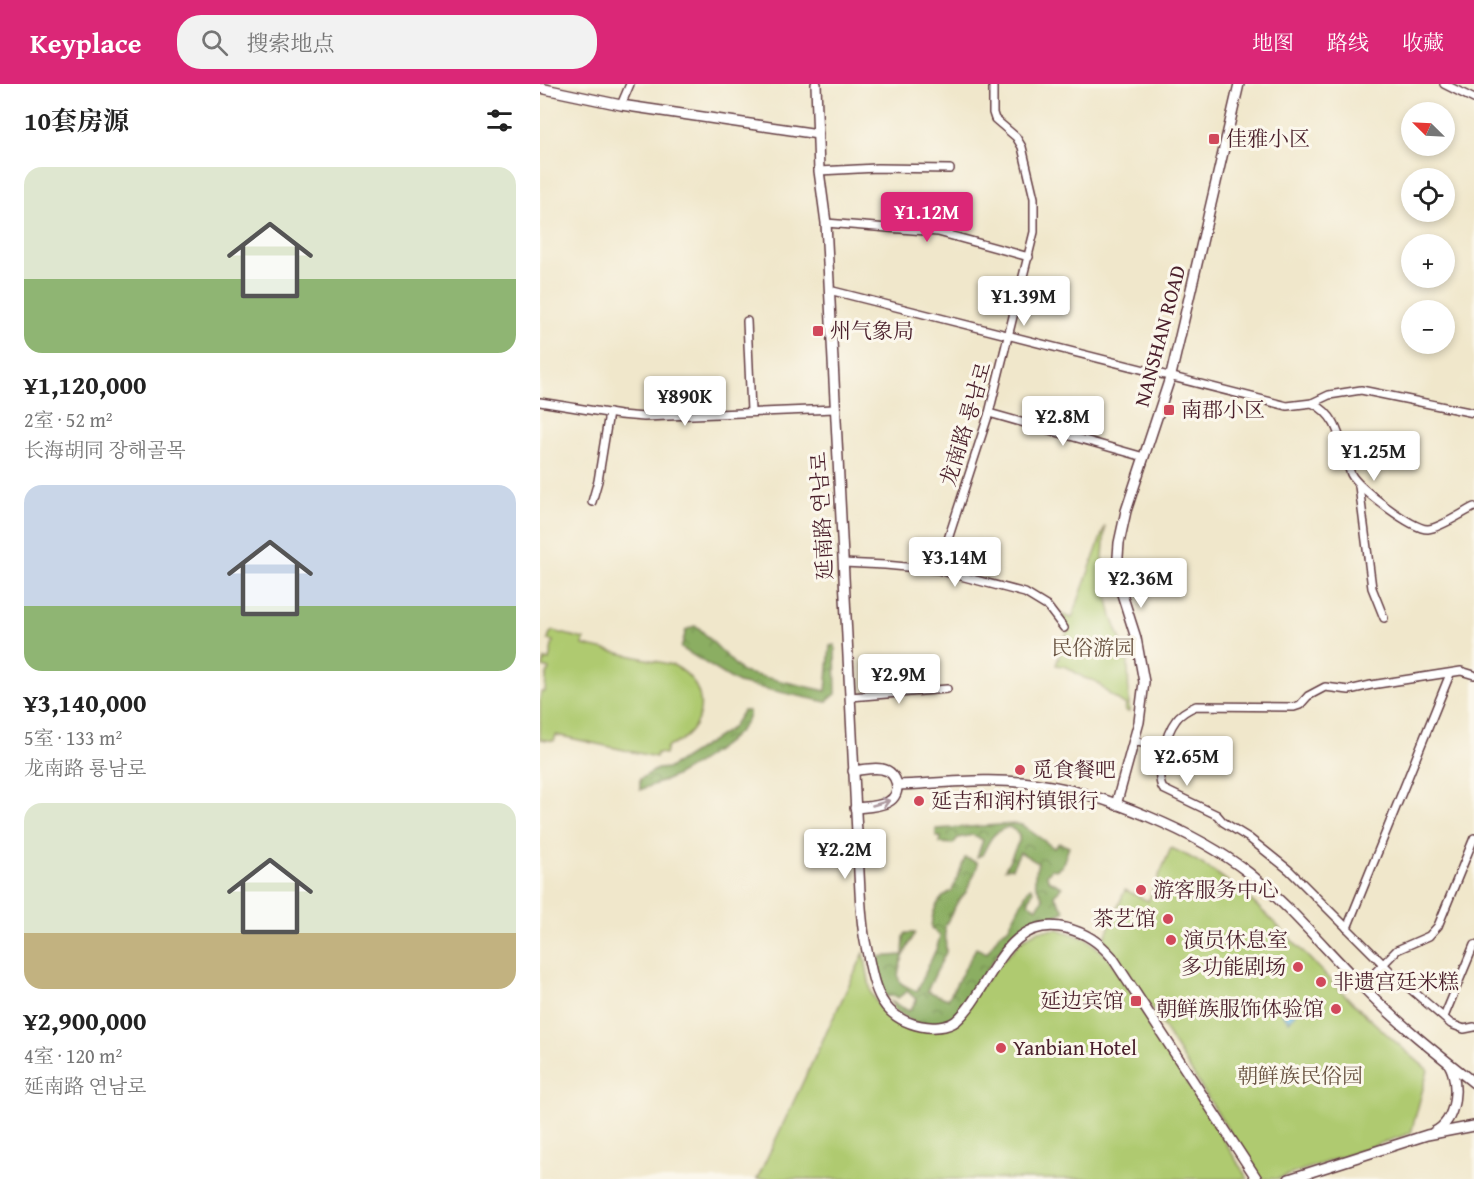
<!DOCTYPE html>
<html lang="zh">
<meta charset="utf-8">
<style>
:root{--surface:#fff;--page:#f2f2f2;--text:#222;--muted:#767676;--accent:#db2777}
body{margin:0;font-family:"Gentium Book Plus","Noto Serif SC","Noto Serif KR",serif;background:var(--page);color:var(--text);height:100vh;display:flex;flex-direction:column;font-size:22px;white-space:nowrap}
*{box-sizing:border-box;margin:0}
p{font-size:20px;color:var(--muted)}
.icon{flex:none;width:33px;height:33px;fill:none;stroke:currentColor;stroke-width:2;stroke-linecap:round;stroke-linejoin:round}
.map{position:relative;flex:1;overflow:hidden}
.panel{display:flex;flex-direction:column;background:var(--surface);width:540px}
.panel>*{flex:none}
.needle{width:39px;rotate:294deg}
.controls{position:absolute;left:861px;top:18px;display:grid;gap:12px}
.controls a{display:grid;place-items:center;width:54px;height:54px;border-radius:50%;background:var(--surface);box-shadow:0 3px 9px #0003;font-size:30px}
.price{position:absolute;translate:-50% -51px;padding:0 14px;border-radius:6px;background:#fff;color:#222;font-size:20px;line-height:39px;filter:drop-shadow(0 2px 3px #0008)}
.price::after{content:'';position:absolute;left:50%;top:36px;width:18px;height:14px;margin-left:-9px;background:inherit;clip-path:polygon(0 0,100% 0,50% 100%)}
.price.active{background:var(--accent);color:#fff}
ul{padding:0;list-style:none}
li{display:grid;align-content:center;gap:12px;height:318px;padding:0 24px}
li span{display:grid;place-items:center;height:186px;border-radius:18px;color:#555}
li>.icon{margin-inline-start:auto}
span .icon{width:108px;height:108px;fill:#fffc;stroke-width:1}
li b{font-size:26px}
h2{display:flex;justify-content:space-between;align-items:center;height:72px;padding:0 24px;font-size:26px}
header{display:flex;align-items:center;gap:36px;box-sizing:border-box;height:84px;padding:0 30px;background:var(--accent);color:#fff}
header strong{font-size:28px}
nav{display:flex;gap:33px;margin-inline-start:auto;font-size:21px}
.search{width:420px;height:54px;background:var(--page);display:flex;align-items:center;gap:15px;box-sizing:border-box;padding:0 21px;border-radius:24px;color:var(--muted);font-size:22px}
main{display:flex;flex:1;min-height:0}
.map>svg:first-child{display:block}
.green{fill:#afca70;stroke:#7c744e;stroke-width:1.5}
.forest{fill:url(#forest-crowns);stroke:#6a6646;stroke-width:1.5}
.water{fill:url(#water-ripples);stroke:#5c708a;stroke-width:1.5}
.lines{fill:none;stroke-linecap:round;stroke-linejoin:round}
.street-casing{stroke:#633d43;stroke-width:10}
.secondary-casing{stroke:#633d43;stroke-width:12}
.street{stroke:#fff;stroke-width:7}
.secondary{stroke:#fff;stroke-width:9}
.oneway{stroke:#ae9aa0}
.poi-dot{fill:#d1495b;stroke:#fbf7ec;stroke-width:2}
.labels{text-anchor:middle;stroke-width:6;stroke-linejoin:round;paint-order:stroke}
.poi-label{font-size:21px;fill:#4a1f2b;stroke:#fbf7ec;text-anchor:start}
.street-label{font-size:21px;fill:#4a1f2b;stroke:#fbf7ec}
.park-label{font-size:21px;fill:#685240;stroke:#fbf7ec}
</style>
<header>
<strong>Keyplace</strong>
<div class="search"><svg class="icon" aria-label="search" viewBox="0 0 24 24"><circle cx="10" cy="10" r="6"/><path d="M15 15l6 6"/></svg>搜索地点</div>
<nav><a>地图</a><a>路线</a><a>收藏</a></nav>
</header>
<main>
<section class="panel">
<h2>10套房源<svg class="icon" aria-label="filters" viewBox="0 0 24 24"><path d="M4 7h16M4 17h16"/><circle cx="9" cy="7" r="2"/><circle cx="15" cy="17" r="2"/></svg></h2>
<ul>
<li><span style="background:linear-gradient(#dfe7d0 60%,#8fb573 0)"><svg class="icon" aria-label="home" viewBox="0 0 24 24"><path d="M3 11l9-7 9 7M6 9v11h12V9"/></svg></span><div><b>¥1,120,000</b><p>2室 · 52 m²</p><p>长海胡同 장해골목</p></div></li>
<li><span style="background:linear-gradient(#c9d6e8 65%,#8fb573 0)"><svg class="icon" aria-label="home" viewBox="0 0 24 24"><path d="M3 11l9-7 9 7M6 9v11h12V9"/></svg></span><div><b>¥3,140,000</b><p>5室 · 133 m²</p><p>龙南路 룡남로</p></div></li>
<li><span style="background:linear-gradient(#dfe7d0 70%,#c2b280 0)"><svg class="icon" aria-label="home" viewBox="0 0 24 24"><path d="M3 11l9-7 9 7M6 9v11h12V9"/></svg></span><div><b>¥2,900,000</b><p>4室 · 120 m²</p><p>延南路 연남로</p></div></li>
</ul>
</section>
<div class="map">
<svg width="934" height="1095" viewBox="0 0 934 1095">
<defs>
<pattern id="forest-crowns" width="20" height="18" patternUnits="userSpaceOnUse" patternTransform="scale(1.5)"><rect width="20" height="18" fill="#8bae62"/><path d="M2 6a3 3 0 1 1 6 0M12 15a3 3 0 1 1 6 0" fill="none" stroke="#748d51"/></pattern>
<pattern id="water-ripples" width="26" height="14" patternUnits="userSpaceOnUse" patternTransform="scale(1.5)"><rect width="26" height="14" fill="#6dc1e9"/><path d="M2 4q2-2 4 0t4 0M15 11q2-2 4 0t4 0" fill="none" stroke="#60a5c8"/></pattern>
</defs>
<rect width="100%" height="100%" fill="#fbf7ec"/>
<filter id="ink" filterUnits="userSpaceOnUse"><feTurbulence type="fractalNoise" baseFrequency=".0167" numOctaves="2"/><feDisplacementMap in="SourceGraphic" scale="12" xChannelSelector="R" yChannelSelector="G"/><feConvolveMatrix kernelMatrix="1 2 1 2 8 2 1 2 1" color-interpolation-filters="sRGB"/></filter>
<filter id="wash" filterUnits="userSpaceOnUse"><feTurbulence type="fractalNoise" baseFrequency=".008" numOctaves="4" result="noise"/><feDisplacementMap in="SourceGraphic" scale="24" xChannelSelector="R" yChannelSelector="G"/><feGaussianBlur stdDeviation="1.35" result="paint"/><feColorMatrix in="noise" values="0 0 0 0 0 0 0 0 0 0 0 0 0 0 0 0 0 1.4 0 .05"/><feComposite in="paint" operator="in"/></filter>
<g filter="url(#wash)">
<rect width="100%" height="100%" fill="#f0e7cb"/>
<g class="green">
<polygon points="565,442 563,474 565,502 572,533 588,574 589,628 585,627 586,621 569,610 555,597 544,594 527,583 516,581 528,545 520,530 532,534"/>
<path d="M13,547L44,555L43,561L133,581C172,600 169,649 127,663L125,670L117,669L116,673L16,651L14,657L0,655V614L1,608H5L6,594L9,585L3,583L5,575L9,576L13,557L8,556L10,549Z"/>
<path d="M631,764C697,792 744,849 793,899C823,930 855,958 888,986L871,1049L737,1095H719L586,884L562,860L585,806L608,817Z"/>
<polygon points="518,845 547,855 570,875 708,1095 217,1095 324,869 331,909 341,925 365,943 388,947 409,942 456,884 482,856 497,847"/>
</g>
<g class="forest">
<polygon points="154,542 158,543 202,588 286,607 290,562 295,561 296,610 286,618 198,599 141,564 146,546"/>
<path d="M203,627H209C213,647 151,684 135,692C124,698 111,701 100,706V695L117,685L129,684L192,644Z"/>
<path d="M476,740L482,741L514,764L519,759L529,763L522,782L516,786L512,785L507,790L508,796L522,803L514,811L525,827C506,838 484,844 468,858C440,883 437,931 396,939C389,941 379,941 373,938C366,934 360,929 353,925V921L350,917L369,927L377,916L367,907L358,914L352,912L347,913L341,903L336,873L363,871L364,852L366,849H375C370,859 353,888 360,898C363,902 372,905 377,907L397,863L400,852L391,844C392,828 398,813 412,807L425,774L437,778V784L426,808L417,819L405,842L406,868L387,907L408,915L436,864L447,869L460,849L468,844L489,804L491,803L493,806L488,819L497,824L503,815C495,798 492,799 498,779L480,768L472,784L465,785L479,757C480,748 475,746 468,743C451,749 450,756 442,771L437,773L443,756L433,751L418,754L413,760L400,759L401,753H396V745Z"/>
</g>
<polygon class="water" points="747,919 756,929 749,937 741,928 743,921"/>
</g>
<g filter="url(#ink)">
<g class="lines">
<g class="street-casing">
<g id="street">
<polyline points="904,0 934,15"/>
<polyline points="81,21 90,0"/>
<polyline points="279,87 337,84 410,85"/>
<polyline points="286,139 398,148 489,173"/>
<polyline points="289,206 747,322 772,319 789,311 821,306 934,329"/>
<polyline points="207,237 211,327"/>
<polyline points="0,318 80,331 104,333 295,325"/>
<path d="M772,319C802,333 800,364 811,390C818,404 873,446 888,445C900,444 922,429 934,423"/>
<polyline points="449,329 604,373"/>
<polyline points="819,402 832,504 844,534"/>
<polyline points="52,418 58,397 69,329"/>
<polyline points="303,479 345,481 398,486 485,509 508,523 524,544"/>
<polyline points="398,486 449,329 494,148 494,114 482,63 476,53 455,35 453,29 453,0"/>
<path d="M934,591L921,587L831,601L809,606L785,603L768,612L760,621L754,623L656,622C649,625 641,629 636,636C626,649 614,690 623,705L677,731L683,738L709,754L749,786L852,889L911,940L924,945L934,943"/>
<polyline points="310,613 407,605"/>
<polyline points="595,657 625,666"/>
<polyline points="807,844 910,590"/>
<polyline points="822,902 857,866 889,852 898,842 934,754"/>
<polyline points="904,933 934,861"/>
</g>
</g>
<g class="secondary-casing">
<g id="secondary">
<path d="M276,0L279,87L286,139L320,808C321,826 322,844 326,862C334,898 336,933 381,942C391,944 407,944 416,937C451,907 464,829 526,844C546,849 559,858 572,873L717,1095"/>
<polyline points="0,4 81,21 278,50"/>
<path d="M313,687C322,686 333,683 342,685C358,688 363,710 348,718C339,723 325,723 315,724"/>
<path d="M357,701C404,699 451,693 498,700C563,709 657,748 709,789C751,823 786,866 824,904C858,939 896,969 934,999"/>
<polyline points="576,721 599,638 604,598 596,554 581,507 577,486 579,459 586,427 631,291 699,0"/>
<path d="M894,1048C917,1037 920,999 909,980"/>
<polyline points="749,1095 887,1051 934,1042"/>
</g>
</g>
<use href="#street" class="street"/>
<use href="#secondary" class="secondary"/>
</g>
<defs><path id="oneway-shaft" d="M-6 0H5M1.5-3L5.5 0L1.5 3" fill="none" stroke-width="1.6" stroke-linecap="round" stroke-linejoin="round" transform="scale(1.5)"/></defs>
<use class="oneway" href="#oneway-shaft" transform="translate(341 719) rotate(-16)"/>
</g>
<g class="poi-dot">
<rect x="668" y="49" width="12" height="12" rx="3"/>
<rect x="272" y="241" width="12" height="12" rx="3"/>
<rect x="623" y="320" width="12" height="12" rx="3"/>
<circle cx="480" cy="686" r="6"/>
<circle cx="379" cy="717" r="6"/>
<circle cx="601" cy="806" r="6"/>
<circle cx="628" cy="835" r="6"/>
<circle cx="631" cy="856" r="6"/>
<circle cx="758" cy="883" r="6"/>
<circle cx="781" cy="898" r="6"/>
<rect x="590" y="911" width="12" height="12" rx="3"/>
<circle cx="796" cy="925" r="6"/>
<circle cx="461" cy="964" r="6"/>
</g>
<g class="labels">
<g class="poi-label">
<text x="686" y="62">佳雅小区</text>
<text x="290" y="254">州气象局</text>
<text x="641" y="333">南郡小区</text>
<text x="492" y="693">觅食餐吧</text>
<text x="391" y="724">延吉和润村镇银行</text>
<text x="613" y="813">游客服务中心</text>
<text x="616" y="842" text-anchor="end">茶艺馆</text>
<text x="643" y="863">演员休息室</text>
<text x="746" y="890" text-anchor="end">多功能剧场</text>
<text x="793" y="905">非遗宫廷米糕</text>
<text x="584" y="924" text-anchor="end">延边宾馆</text>
<text x="784" y="932" text-anchor="end">朝鲜族服饰体验馆</text>
<text x="473" y="971">Yanbian Hotel</text>
</g>
<g class="street-label">
<text transform="translate(620 252) rotate(-75)" y="7">NANSHAN ROAD</text>
<text transform="translate(426 340) rotate(-73)" y="7">龙南路 룡남로</text>
<text transform="translate(282 432) rotate(-93)" y="7">延南路 연남로</text>
</g>
<g class="park-label">
<text x="553" y="571">民俗游园</text>
<text x="760" y="999">朝鲜族民俗园</text>
</g>
</g>
</svg>
<div class="controls">
<a><svg class="needle" viewBox="-14 -14 28 28"><path d="M0-13l5 13h-10z" fill="#e53935"/><path d="M0 13l5-13h-10z" fill="#767676"/></svg></a>
<a><svg class="icon" aria-label="locate" viewBox="0 0 24 24"><circle cx="12" cy="12" r="6"/><path d="M12 2v4M12 18v4M2 12h4M18 12h4"/></svg></a>
<a>+</a>
<a>−</a>
</div>
<b class="price active" style="left:387px;top:159px">¥1.12M</b>
<b class="price" style="left:484px;top:243px">¥1.39M</b>
<b class="price" style="left:145px;top:343px">¥890K</b>
<b class="price" style="left:523px;top:363px">¥2.8M</b>
<b class="price" style="left:834px;top:398px">¥1.25M</b>
<b class="price" style="left:415px;top:504px">¥3.14M</b>
<b class="price" style="left:601px;top:525px">¥2.36M</b>
<b class="price" style="left:359px;top:621px">¥2.9M</b>
<b class="price" style="left:647px;top:703px">¥2.65M</b>
<b class="price" style="left:305px;top:796px">¥2.2M</b>
</div>
</main>
